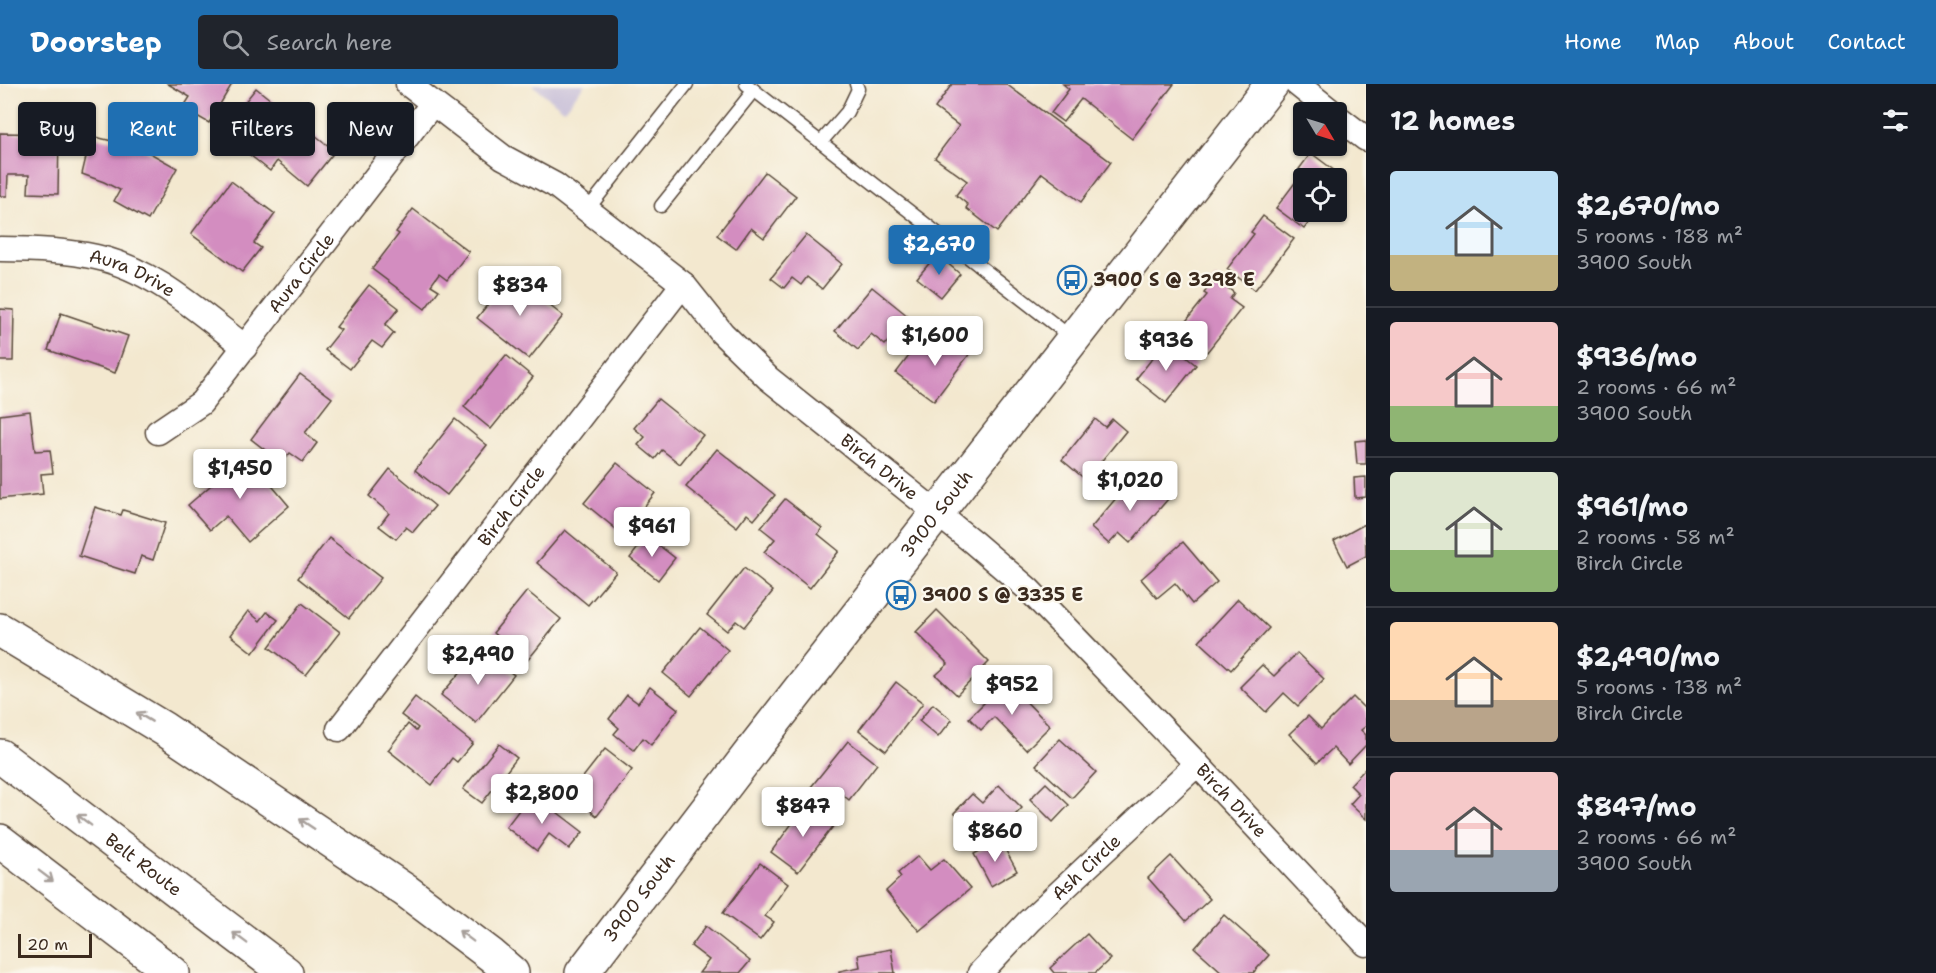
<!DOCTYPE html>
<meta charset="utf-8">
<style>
:root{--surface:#171b24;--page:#20242c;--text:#f1f3f6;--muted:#9ea1a6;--line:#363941;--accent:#1f6fb2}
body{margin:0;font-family:"Shantell Sans",sans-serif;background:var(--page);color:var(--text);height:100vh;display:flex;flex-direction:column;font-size:22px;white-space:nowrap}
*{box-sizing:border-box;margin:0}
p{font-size:20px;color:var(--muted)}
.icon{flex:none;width:33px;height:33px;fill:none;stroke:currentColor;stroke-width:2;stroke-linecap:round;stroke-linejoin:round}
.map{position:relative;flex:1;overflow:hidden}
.side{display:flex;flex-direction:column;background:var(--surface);width:570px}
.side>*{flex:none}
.hud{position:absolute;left:18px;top:18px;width:570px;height:54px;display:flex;gap:12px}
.needle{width:39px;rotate:128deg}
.controls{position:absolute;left:1293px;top:18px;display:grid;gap:12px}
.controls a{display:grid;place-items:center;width:54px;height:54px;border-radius:6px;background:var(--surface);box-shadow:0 2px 4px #0004;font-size:30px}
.scale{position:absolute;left:18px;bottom:15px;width:74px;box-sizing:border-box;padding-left:6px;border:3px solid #3b2a1e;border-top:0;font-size:16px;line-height:21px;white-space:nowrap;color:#3b2a1e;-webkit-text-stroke:4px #fbf7ec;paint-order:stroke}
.price{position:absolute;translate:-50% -51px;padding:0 14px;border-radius:6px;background:#fff;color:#222;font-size:20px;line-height:39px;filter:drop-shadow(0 2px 3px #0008)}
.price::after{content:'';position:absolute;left:50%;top:36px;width:18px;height:14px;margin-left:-9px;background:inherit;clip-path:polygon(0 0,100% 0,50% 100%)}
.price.selected{background:var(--accent);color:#fff}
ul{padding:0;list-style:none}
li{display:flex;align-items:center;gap:18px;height:150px;padding:0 24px}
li+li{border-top:2px solid var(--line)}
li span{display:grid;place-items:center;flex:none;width:168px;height:120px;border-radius:6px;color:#555}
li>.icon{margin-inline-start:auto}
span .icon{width:72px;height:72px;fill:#fffc;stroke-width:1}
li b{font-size:26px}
h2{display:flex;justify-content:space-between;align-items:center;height:72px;padding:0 24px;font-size:26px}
.tag{padding:0 21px;border-radius:6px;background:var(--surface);box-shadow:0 2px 4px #0004;font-size:21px;line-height:54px}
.tag.selected{background:var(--accent);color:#fff}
header{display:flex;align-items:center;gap:36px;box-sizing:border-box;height:84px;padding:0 30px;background:var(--accent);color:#fff}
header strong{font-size:28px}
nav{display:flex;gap:33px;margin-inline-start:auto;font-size:21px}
.search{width:420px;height:54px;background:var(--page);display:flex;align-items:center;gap:15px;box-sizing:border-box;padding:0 21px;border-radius:6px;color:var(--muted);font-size:22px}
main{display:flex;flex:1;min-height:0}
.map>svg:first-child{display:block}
.industrial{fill:#c8bfd8}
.building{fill:#d38dc0}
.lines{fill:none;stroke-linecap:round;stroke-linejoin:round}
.lane-casing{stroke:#574639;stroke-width:15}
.street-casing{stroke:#574639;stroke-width:27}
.secondary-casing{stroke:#574639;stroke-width:36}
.highway-casing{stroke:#574639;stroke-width:36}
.lane{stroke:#fff;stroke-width:12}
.street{stroke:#fff;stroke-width:24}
.secondary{stroke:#fff;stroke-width:33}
.highway{stroke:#fff;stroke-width:33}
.oneway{stroke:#a79f9a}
.labels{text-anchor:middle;stroke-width:4.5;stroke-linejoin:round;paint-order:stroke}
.street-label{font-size:18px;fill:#3b2a1e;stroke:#fbf7ec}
.poi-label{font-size:18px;font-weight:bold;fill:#3b2a1e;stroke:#fbf7ec;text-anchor:start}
</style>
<header>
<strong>Doorstep</strong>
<div class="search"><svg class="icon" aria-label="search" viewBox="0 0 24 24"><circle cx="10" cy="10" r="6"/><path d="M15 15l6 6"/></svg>Search here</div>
<nav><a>Home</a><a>Map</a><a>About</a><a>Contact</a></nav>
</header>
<main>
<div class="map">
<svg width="1366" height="889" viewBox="0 0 1366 889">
<rect width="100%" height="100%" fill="#fbf7ec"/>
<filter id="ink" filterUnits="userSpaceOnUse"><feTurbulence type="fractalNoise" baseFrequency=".0167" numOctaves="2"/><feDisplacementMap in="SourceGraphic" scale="12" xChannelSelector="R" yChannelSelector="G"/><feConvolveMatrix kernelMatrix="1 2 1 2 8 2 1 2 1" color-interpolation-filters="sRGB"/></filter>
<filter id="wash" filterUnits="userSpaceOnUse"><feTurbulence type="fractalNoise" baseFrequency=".008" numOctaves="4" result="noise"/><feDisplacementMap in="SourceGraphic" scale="24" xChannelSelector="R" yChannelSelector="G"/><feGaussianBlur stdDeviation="1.35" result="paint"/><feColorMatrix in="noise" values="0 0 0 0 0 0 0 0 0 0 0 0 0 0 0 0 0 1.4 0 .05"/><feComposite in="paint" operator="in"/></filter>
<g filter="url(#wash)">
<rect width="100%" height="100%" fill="#f3e8cf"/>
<polygon class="industrial" points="531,0 585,0 564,26"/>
<g id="blocks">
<g class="building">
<polygon points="168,0 232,0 209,39 183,24 190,13"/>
<polygon points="952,0 1006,0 1111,78 1081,118 1042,89 997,148 966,124 968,121 956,111 967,97 935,74 959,42 935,24"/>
<polygon points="1063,0 1174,0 1132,55 1081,15 1063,38 1051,29 1069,5"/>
<polygon points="256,4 335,67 307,102 277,77 270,87 245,67 248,63 224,44"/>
<polygon points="0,49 59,50 58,110 28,109 29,91 8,91 7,112 0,112"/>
<polygon points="91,52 141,64 177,84 148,136 114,117 120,106 104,98 82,90"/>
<polygon points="1311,69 1343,93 1336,101 1336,94 1304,94 1304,128 1317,128 1304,145 1276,124 1303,88 1299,85"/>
<polygon points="765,88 796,112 764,154 751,144 736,165 717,151"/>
<polygon points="231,97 275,130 254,159 261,164 242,188 191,150"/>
<polygon points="413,125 469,168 447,196 439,190 431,201 439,206 425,225 372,185 399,150 396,148"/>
<polygon points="1263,132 1294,155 1255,206 1227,185 1254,150 1251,148"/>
<polygon points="806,151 842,180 822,205 807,193 801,201 792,194 784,204 771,194"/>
<polygon points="937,170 960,190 941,213 917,194"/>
<polygon points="511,191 563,232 529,275 477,234"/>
<polygon points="1216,194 1234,209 1230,215 1242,224 1207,268 1179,246 1207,211 1204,209"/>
<polygon points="369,201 399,224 385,241 394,249 382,264 372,257 350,285 325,266 341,246 336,243"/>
<polygon points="872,203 908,232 885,261 871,250 858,266 835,247"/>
<polygon points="0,225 14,226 13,277 0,277"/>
<polygon points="61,229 128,252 115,289 48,266"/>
<polygon points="954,249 974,264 934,317 896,289 918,260 936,274"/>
<polygon points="1166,257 1196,281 1166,319 1136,295"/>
<polygon points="506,271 533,293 491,345 464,323"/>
<polygon points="300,290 332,314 305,349 317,359 303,378 290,369 282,379 251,355"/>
<polygon points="658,315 703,351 680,380 662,366 655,375 638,361 645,353 634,344"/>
<polygon points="30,327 35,367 50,366 53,389 41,390 43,410 0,415 0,331"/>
<polygon points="455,335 487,361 447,411 415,386"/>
<polygon points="1095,335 1105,343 1112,335 1126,347 1086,396 1062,376"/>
<polygon points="1366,356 1366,380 1357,380 1355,357"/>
<polygon points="717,365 775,411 754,436 747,430 737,443 686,403"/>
<polygon points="246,371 289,422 248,458 226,432 210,446 188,421"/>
<polygon points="617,379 655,409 622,450 584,419"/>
<polygon points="390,385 435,422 413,448 406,443 396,455 379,442 389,429 369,412"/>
<polygon points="1366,393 1366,413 1355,414 1354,394"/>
<polygon points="1133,394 1144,404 1148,399 1168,415 1130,459 1119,449 1109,460 1091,444"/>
<polygon points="785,415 822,444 818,450 839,467 810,504 764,468 775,455 761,444"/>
<polygon points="95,423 121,431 123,426 165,439 153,476 141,472 135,490 79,472"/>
<polygon points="1365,440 1366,472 1347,482 1334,457"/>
<polygon points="565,446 616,488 588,521 537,479"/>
<polygon points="647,452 675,474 658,496 630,474"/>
<polygon points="329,454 381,494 349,534 298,494"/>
<polygon points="1183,458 1217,498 1192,520 1175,499 1157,514 1141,495"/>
<polygon points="744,484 773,507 744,543 736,537 727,547 707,531"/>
<polygon points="527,507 561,535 527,577 493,549"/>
<polygon points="1238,515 1269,544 1231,586 1199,557"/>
<polygon points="302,519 340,548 306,591 269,563"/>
<polygon points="937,526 989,578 957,611 936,591 948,580 916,548"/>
<polygon points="248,527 260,537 267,528 278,536 253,569 230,551"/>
<polygon points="700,543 728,566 691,612 663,589"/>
<polygon points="480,565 514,591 476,639 441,611"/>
<polygon points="1297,569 1324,595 1298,622 1284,609 1266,628 1240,603 1262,581 1274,592"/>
<polygon points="1006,597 1050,642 1026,666 994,633 981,646 969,634"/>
<polygon points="896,598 923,619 886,667 859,646"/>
<polygon points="650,603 678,625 651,661 643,654 634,666 614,650 619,644 609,635 627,611 638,619"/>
<polygon points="415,613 473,659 457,678 452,674 432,701 388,666 408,640 416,647 418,644 401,631"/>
<polygon points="1353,613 1366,626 1366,642 1361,646 1366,651 1366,661 1348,680 1333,664 1317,679 1289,650 1308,632 1321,645"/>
<polygon points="933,620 952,636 938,653 919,637"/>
<polygon points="1060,655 1096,688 1072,714 1036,681"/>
<polygon points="848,657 877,680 849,716 843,711 834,722 811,703"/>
<polygon points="499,660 517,674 482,719 463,705"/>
<polygon points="605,665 632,686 597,732 569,711"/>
<polygon points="1366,684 1366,735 1350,720 1359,710 1350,701"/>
<polygon points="1046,699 1069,721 1053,738 1030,715"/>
<polygon points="999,701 1022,724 986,760 954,729 972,710 982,719"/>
<polygon points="532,709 583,748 569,765 549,750 537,767 506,743"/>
<polygon points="807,719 835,740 798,788 771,768"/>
<polygon points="1000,756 1017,787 991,802 974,770"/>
<polygon points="918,772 930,786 944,775 970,805 919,847 886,807 901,793 898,789"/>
<polygon points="1171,772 1210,815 1186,837 1148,794"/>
<polygon points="760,779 788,800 765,832 774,838 760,856 723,829"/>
<polygon points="1224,831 1269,871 1253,889 1223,889 1195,864"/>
<polygon points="706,842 750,877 740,889 699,889 709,876 691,862"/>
<polygon points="1087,850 1110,875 1095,889 1054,889 1050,884"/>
<polygon points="891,865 895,889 839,889 839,887 860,883 858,871"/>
</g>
</g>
</g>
<g filter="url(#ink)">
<use href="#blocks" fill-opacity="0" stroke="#574639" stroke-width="1.5"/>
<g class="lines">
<g class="lane-casing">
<g id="lane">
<polyline points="746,0 1072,254"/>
<polyline points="821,58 847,28 858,5 856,0"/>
<polyline points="661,122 754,6"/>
<polyline points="588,125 687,0"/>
</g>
</g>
<g class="street-casing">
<g id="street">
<path id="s1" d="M408,0L503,73L555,101L683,200L722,249L768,294L973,458L1028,505L1197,680L1366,860"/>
<polyline points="1297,0 1332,28"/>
<polyline points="1336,32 1366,55"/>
<path id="s2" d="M0,165C32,165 64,166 96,173C153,185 200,229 245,263"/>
<path id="s3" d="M158,348L201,319L433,19"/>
<path id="s4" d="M339,645L683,200"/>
<path id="s5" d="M980,889L1029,837L1197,680"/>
</g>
</g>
<g class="secondary-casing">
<g id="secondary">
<path id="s6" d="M582,889L757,660L1272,0"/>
</g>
</g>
<g class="highway-casing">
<g id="highway">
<polyline points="0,546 164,645 406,807 491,871 512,889"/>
<path id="s7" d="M0,672L286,889"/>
<polyline points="0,757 173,889"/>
</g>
</g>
<use href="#lane" class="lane"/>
<use href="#street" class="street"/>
<use href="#secondary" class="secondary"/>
<use href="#highway" class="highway"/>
</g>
<defs><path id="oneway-shaft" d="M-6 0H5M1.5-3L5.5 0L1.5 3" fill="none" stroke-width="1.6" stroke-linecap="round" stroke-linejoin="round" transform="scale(1.5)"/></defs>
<g class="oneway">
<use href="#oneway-shaft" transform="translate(144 633) rotate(-149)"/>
<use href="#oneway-shaft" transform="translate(84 736) rotate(-143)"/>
<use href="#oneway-shaft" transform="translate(307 740) rotate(-146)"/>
<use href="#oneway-shaft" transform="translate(46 792) rotate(37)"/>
<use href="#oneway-shaft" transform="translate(466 852) rotate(-143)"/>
<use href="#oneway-shaft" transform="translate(240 854) rotate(-143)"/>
</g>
</g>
<defs>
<g id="bus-ring" transform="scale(1.5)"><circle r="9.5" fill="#fbf7ec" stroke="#1f6fb2" stroke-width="1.5"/><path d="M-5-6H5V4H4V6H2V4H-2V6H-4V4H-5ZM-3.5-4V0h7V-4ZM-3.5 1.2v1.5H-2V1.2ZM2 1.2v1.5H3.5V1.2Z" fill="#1f6fb2"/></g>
</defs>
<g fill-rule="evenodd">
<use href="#bus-ring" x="1072" y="196"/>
<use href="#bus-ring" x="901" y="511"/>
</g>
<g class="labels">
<g class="street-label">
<text dy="6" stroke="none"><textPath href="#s3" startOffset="216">Aura Circle</textPath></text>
<text dy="6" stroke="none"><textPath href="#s2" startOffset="136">Aura Drive</textPath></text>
<text dy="6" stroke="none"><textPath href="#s1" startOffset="610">Birch Drive</textPath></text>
<text dy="6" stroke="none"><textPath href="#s4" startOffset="282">Birch Circle</textPath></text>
<text dy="6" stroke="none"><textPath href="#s6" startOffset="580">3900 South</textPath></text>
<text dy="6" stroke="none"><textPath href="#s1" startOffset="1096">Birch Drive</textPath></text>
<text dy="6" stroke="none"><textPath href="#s7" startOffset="180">Belt Route</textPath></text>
<text dy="6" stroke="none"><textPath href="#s5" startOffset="150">Ash Circle</textPath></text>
<text dy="6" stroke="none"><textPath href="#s6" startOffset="94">3900 South</textPath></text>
</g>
<g class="poi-label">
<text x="1093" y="202">3900 S @ 3298 E</text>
<text x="922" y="517">3900 S @ 3335 E</text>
</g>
</g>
</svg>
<div class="controls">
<a><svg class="needle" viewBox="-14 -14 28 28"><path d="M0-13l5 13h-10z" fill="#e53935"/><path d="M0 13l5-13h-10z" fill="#9ea1a6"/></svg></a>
<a><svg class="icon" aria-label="locate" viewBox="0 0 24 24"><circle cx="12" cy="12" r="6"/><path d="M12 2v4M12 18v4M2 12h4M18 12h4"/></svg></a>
</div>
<div class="scale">20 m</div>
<b class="price selected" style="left:939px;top:192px">$2,670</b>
<b class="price" style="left:520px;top:233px">$834</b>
<b class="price" style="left:935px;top:283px">$1,600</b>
<b class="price" style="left:1166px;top:288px">$936</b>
<b class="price" style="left:240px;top:416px">$1,450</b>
<b class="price" style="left:1130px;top:428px">$1,020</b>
<b class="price" style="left:652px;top:474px">$961</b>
<b class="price" style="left:478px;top:602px">$2,490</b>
<b class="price" style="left:1012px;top:632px">$952</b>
<b class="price" style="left:542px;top:741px">$2,800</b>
<b class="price" style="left:803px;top:754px">$847</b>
<b class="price" style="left:995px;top:779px">$860</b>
<div class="hud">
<a class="tag">Buy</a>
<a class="tag selected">Rent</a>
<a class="tag">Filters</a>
<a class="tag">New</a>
</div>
</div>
<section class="side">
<h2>12 homes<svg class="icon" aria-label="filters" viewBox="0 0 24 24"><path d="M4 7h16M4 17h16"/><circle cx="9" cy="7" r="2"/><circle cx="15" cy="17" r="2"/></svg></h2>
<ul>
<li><span style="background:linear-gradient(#bfe0f5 70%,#c2b280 0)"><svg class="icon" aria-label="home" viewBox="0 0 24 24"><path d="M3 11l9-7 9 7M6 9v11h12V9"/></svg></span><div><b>$2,670/mo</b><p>5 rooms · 188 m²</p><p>3900 South</p></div></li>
<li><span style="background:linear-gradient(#f6c9c9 70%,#8fb573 0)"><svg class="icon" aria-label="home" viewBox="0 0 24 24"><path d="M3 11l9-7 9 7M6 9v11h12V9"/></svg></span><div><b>$936/mo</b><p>2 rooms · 66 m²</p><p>3900 South</p></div></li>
<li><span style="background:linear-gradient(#dfe7d0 65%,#8fb573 0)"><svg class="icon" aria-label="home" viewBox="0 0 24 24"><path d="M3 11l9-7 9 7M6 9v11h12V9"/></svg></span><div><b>$961/mo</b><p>2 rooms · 58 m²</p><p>Birch Circle</p></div></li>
<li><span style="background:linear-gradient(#ffd9b3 65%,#b9a48a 0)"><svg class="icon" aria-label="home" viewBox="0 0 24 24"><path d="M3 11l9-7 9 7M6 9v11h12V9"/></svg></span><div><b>$2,490/mo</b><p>5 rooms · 138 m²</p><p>Birch Circle</p></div></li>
<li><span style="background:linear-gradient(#f6c9c9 65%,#9aa5b1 0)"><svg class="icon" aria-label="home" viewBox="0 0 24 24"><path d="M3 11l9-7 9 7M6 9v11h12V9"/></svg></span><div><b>$847/mo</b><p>2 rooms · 66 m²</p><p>3900 South</p></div></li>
</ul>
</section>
</main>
